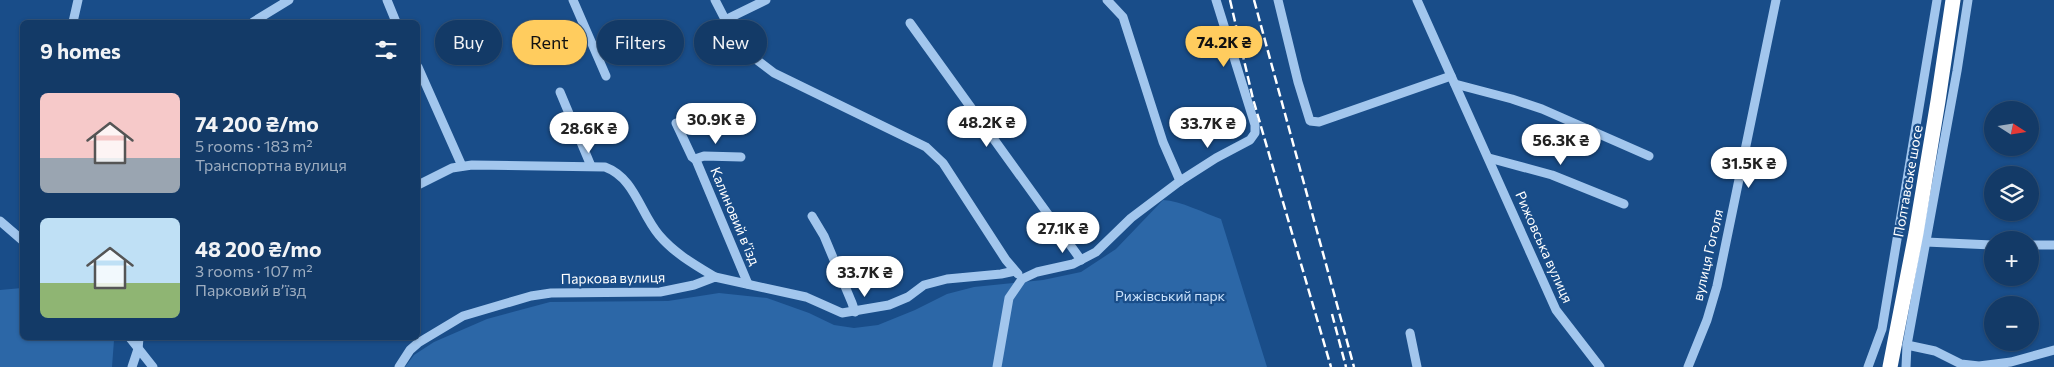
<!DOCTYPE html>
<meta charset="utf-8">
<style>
:root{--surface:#133a67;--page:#204570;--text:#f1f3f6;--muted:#9dadc0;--line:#32547b;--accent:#ffcc5e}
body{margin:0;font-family:Commissioner,sans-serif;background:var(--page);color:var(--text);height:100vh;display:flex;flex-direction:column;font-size:19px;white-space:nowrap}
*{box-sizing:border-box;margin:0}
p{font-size:16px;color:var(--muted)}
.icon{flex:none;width:28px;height:28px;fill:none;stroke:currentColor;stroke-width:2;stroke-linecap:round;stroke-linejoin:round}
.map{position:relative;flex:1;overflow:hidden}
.sheet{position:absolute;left:20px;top:20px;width:400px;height:320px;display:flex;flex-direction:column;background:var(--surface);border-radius:8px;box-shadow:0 1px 4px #0004,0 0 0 1px var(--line)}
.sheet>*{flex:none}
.top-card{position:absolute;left:435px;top:20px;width:475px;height:45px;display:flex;gap:10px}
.needle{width:32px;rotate:102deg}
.tools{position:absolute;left:1984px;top:101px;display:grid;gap:10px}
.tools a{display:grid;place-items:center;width:55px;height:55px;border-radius:50%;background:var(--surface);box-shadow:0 1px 4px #0004,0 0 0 1px var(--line);font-size:25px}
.price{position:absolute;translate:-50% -42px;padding:0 11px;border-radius:18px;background:#fff;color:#222;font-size:16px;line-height:32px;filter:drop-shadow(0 1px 2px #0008)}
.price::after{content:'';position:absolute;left:50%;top:30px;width:15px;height:11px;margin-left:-8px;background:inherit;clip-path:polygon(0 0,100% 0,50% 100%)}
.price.current{background:var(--accent);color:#111}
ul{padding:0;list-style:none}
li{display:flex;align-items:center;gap:15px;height:125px;padding:0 20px}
li span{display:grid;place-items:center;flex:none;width:140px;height:100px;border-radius:8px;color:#555}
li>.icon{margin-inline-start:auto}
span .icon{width:60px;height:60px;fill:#fffc;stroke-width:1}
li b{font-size:21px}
h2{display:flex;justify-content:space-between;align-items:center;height:60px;padding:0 20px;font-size:21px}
.tag{padding:0 18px;border-radius:22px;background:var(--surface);box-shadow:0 1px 4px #0004,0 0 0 1px var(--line);font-size:18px;line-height:45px}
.tag.current{background:var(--accent);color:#111}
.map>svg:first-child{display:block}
.green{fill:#2c67a7}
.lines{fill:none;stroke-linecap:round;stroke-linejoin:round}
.minor{stroke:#a2c6ed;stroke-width:9}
.highway{stroke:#fff;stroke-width:15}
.rail{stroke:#fff;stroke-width:2.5;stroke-dasharray:9 4;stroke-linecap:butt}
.labels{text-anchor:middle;stroke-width:4.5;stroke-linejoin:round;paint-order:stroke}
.street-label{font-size:14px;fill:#fff;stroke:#194d89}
.park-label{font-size:14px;fill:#c8e0fa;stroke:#194d89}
</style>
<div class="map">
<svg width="2054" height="367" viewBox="0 0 2054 367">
<rect width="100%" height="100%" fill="#194d89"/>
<g class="green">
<path d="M1163,200C1181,201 1204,213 1221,219L1267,367H405L414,355L434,342L487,319L550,302L668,301L719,293L767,298L809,313L834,325L854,328L878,325L915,310L947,294L974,287L1043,280L1081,272L1116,249Z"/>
<polygon points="22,288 22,338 111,338 114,340 112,367 0,367 0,290"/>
</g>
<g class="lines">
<g class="minor">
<polyline points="387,0 396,22"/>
<polyline points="573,0 606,76"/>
<polyline points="715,0 729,27 749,54 774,73 926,147 943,163 1006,260 1018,274"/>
<polyline points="1107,0 1123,17 1163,142 1180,181"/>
<polyline points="1278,0 1298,82 1310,121 1319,122 1451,76"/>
<polyline points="1417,0 1556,310 1600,367"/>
<polyline points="725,20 766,0"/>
<polyline points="73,22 78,0"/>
<polyline points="253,22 289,0"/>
<polyline points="910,23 1081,260"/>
<polyline points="418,67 462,166"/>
<polyline points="1455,84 1512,99 1542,109 1649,156"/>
<polyline points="560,92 591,166"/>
<polyline points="676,123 692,157 696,160 748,284"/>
<polyline points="1489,158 1552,175 1624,204"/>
<polyline points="695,159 704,156 741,157"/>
<path d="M418,185L452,168L472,165L605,167C635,178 640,213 659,235C674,253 695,265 715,277"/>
<polyline points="812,216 824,236 852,303 855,312"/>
<polyline points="0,221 22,240"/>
<polyline points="1926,242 1992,245"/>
<polyline points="2030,245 2054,245"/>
<polyline points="1410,333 1417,367"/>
<polyline points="130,338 153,367"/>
<polyline points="1907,345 1935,351 1961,364 1979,366 2011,362 2054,350"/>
<polyline points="132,367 138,349 139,338"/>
<polyline points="399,367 410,350 418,343 463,316 531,296 551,293 660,292 694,285 715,277 806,297 842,313 889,305 908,297 924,285 947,279 1001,274 1015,271"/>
<polyline points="997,367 1009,298 1022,279 1037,272 1073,264 1096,252 1131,218 1180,181 1216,158 1250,140 1255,133 1255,125 1216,0"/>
<polyline points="1688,367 1707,320 1717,286 1776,0"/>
<polyline points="1868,367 1882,329 1937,0"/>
<polyline points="1906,367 1907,345 1957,71 1968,0"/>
</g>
<polyline class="highway" points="1890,367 1916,233 1938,101 1953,0"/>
<g class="rail">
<polyline points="1230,0 1253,99 1331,367"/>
<polyline points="1254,0 1354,367"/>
<polyline points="1332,314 1346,367"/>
</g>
</g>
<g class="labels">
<g class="street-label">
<text transform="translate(1908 181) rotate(-80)" y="5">Полтавське шосе</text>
<text transform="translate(735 216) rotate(67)" y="5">Калиновий в’їзд</text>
<text transform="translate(1544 247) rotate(66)" y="5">Рижовська вулиця</text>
<text transform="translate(1708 255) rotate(-77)" y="5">вулиця Гоголя</text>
<text transform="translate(613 278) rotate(-1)" y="5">Паркова вулиця</text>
</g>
<g class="park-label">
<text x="1170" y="301">Рижівський парк</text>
</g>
</g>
</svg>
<div class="tools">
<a><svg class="needle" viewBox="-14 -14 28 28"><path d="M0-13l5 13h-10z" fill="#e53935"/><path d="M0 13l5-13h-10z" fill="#9dadc0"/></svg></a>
<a><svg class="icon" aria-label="layers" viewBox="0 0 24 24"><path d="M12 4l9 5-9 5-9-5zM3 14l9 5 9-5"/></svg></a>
<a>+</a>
<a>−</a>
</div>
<b class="price current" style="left:1224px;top:68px">74.2K ₴</b>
<b class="price" style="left:716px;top:145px">30.9K ₴</b>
<b class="price" style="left:987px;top:148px">48.2K ₴</b>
<b class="price" style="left:1208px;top:149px">33.7K ₴</b>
<b class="price" style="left:589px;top:154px">28.6K ₴</b>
<b class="price" style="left:1561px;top:166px">56.3K ₴</b>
<b class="price" style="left:1749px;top:189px">31.5K ₴</b>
<b class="price" style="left:1063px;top:254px">27.1K ₴</b>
<b class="price" style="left:865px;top:298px">33.7K ₴</b>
<div class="top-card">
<a class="tag">Buy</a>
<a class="tag current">Rent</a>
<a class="tag">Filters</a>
<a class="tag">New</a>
</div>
<section class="sheet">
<h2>9 homes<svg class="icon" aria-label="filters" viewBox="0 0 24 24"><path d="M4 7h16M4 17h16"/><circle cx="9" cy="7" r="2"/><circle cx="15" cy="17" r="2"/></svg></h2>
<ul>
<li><span style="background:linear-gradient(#f6c9c9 65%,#9aa5b1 0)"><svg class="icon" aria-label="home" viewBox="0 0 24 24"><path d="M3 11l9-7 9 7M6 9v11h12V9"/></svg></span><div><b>74 200 ₴/mo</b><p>5 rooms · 183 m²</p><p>Транспортна вулиця</p></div></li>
<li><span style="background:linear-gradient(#bfe0f5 65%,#8fb573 0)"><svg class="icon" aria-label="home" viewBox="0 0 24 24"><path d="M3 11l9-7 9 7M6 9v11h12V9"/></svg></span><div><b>48 200 ₴/mo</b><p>3 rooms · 107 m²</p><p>Парковий в’їзд</p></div></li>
</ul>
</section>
</div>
